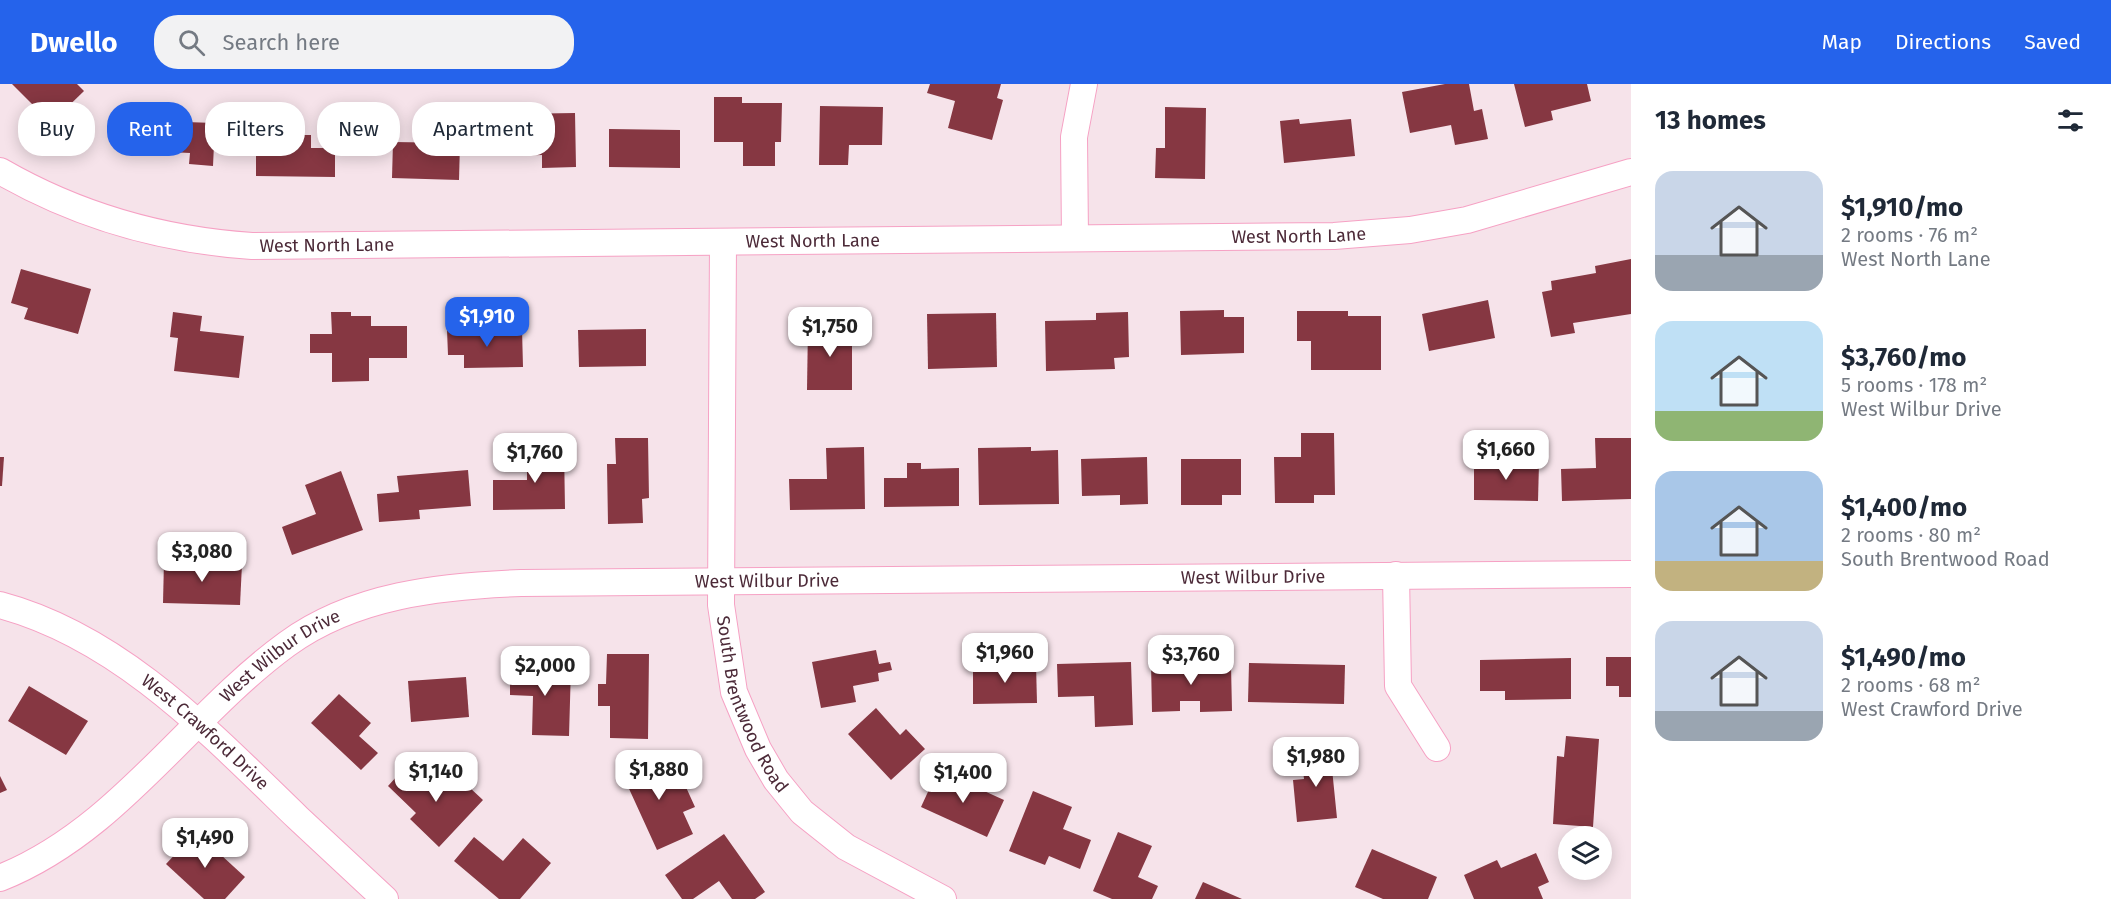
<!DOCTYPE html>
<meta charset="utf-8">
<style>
:root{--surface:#fff;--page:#f2f2f3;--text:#1f2937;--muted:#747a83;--accent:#2563eb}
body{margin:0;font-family:"Fira Sans",sans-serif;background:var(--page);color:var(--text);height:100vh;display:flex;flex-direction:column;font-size:22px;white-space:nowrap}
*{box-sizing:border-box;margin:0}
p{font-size:20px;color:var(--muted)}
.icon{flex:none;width:33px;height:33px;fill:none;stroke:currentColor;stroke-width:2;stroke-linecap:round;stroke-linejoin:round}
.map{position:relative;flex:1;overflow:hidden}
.drawer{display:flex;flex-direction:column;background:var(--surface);width:480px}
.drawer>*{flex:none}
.top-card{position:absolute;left:18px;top:18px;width:570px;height:54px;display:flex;gap:12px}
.fabs{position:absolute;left:1558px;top:742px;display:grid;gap:12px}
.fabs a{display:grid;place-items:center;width:54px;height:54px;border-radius:50%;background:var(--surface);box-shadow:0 3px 15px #0003;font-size:30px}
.price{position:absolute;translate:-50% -51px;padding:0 14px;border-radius:12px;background:#fff;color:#222;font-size:20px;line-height:39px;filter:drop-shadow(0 2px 3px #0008)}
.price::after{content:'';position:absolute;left:50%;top:36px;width:18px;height:14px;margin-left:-9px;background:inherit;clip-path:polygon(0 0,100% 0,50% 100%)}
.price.active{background:var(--accent);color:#fff}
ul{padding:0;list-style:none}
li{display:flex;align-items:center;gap:18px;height:150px;padding:0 24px}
li span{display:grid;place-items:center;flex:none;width:168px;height:120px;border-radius:18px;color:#555}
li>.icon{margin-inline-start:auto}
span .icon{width:72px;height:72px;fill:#fffc;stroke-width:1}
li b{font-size:26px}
h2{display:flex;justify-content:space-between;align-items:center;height:72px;padding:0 24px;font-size:26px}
.tag{padding:0 21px;border-radius:24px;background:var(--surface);box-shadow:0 3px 15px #0003;font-size:21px;line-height:54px}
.tag.active{background:var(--accent);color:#fff}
header{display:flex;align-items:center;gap:36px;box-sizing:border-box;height:84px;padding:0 30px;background:var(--accent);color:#fff}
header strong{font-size:28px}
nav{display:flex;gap:33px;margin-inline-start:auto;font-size:21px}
.search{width:420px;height:54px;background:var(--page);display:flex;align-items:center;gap:15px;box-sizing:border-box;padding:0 21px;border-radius:24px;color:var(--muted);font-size:22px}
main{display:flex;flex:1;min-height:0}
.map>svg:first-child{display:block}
.building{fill:#863742}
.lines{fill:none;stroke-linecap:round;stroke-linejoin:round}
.minor-casing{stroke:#f6a1c4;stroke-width:28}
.minor{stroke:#fff;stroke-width:26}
.labels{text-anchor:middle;stroke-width:6;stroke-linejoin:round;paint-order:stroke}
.street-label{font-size:18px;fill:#4c2a38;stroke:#fff}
</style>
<header>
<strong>Dwello</strong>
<div class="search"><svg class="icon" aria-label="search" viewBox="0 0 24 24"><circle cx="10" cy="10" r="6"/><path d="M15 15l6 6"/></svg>Search here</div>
<nav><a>Map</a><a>Directions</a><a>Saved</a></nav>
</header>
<main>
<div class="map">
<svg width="1631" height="815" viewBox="0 0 1631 815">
<rect width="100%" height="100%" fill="#f6e3ea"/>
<g class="building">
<polygon points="12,0 77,0 84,7 51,39"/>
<polygon points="930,0 1001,0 997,14 1003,16 992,56 948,44 955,17 927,9"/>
<polygon points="1445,0 1469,0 1474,27 1482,25 1488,55 1455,61 1451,41 1410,49 1402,8"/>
<polygon points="1514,0 1587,0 1591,17 1551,27 1553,36 1525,43"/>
<polygon points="714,13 742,13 742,19 782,19 781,58 775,58 775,82 743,82 743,58 714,58"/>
<polygon points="820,22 883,23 882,61 849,61 848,81 819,81"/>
<polygon points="1165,23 1206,24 1205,95 1155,94 1156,64 1165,64"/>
<polygon points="152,27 185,28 185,38 215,39 213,82 189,80 190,69 150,67"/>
<polygon points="575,29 576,83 542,84 542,71 513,72 513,30"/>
<polygon points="268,34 303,34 303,51 311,51 311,64 335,64 335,93 256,92 256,49 268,49"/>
<polygon points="1299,35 1300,40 1351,35 1355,72 1284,79 1280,37"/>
<polygon points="609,45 680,46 680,84 609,83"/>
<polygon points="393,58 460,59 459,96 392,94"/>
<polygon points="1631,175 1631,230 1573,239 1575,249 1551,253 1542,208 1552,206 1551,197 1596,189 1595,182"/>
<polygon points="21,185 91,205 78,250 24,235 28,224 11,219"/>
<polygon points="1488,216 1495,254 1429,267 1422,230"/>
<polygon points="1224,226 1224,233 1244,233 1244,269 1181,271 1180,227"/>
<polygon points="1297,227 1348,227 1348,232 1381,232 1381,286 1311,286 1311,257 1297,257"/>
<polygon points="173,228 202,232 200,247 244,252 239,294 174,287 178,254 170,253"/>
<polygon points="331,228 351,228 351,232 371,232 371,242 407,242 407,274 369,274 369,297 332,298 332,269 310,269 310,250 332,250"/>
<polygon points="1128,228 1129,273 1114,274 1115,285 1046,287 1045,237 1096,236 1096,229"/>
<polygon points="996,229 997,283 928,285 927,230"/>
<polygon points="808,241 852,241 852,306 807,306"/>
<polygon points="522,245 523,283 464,284 464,271 448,271 447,246"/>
<polygon points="646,245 646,282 579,283 578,246"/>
<polygon points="1301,349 1334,349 1335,411 1314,411 1314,419 1275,419 1274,373 1301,373"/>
<polygon points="615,354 648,354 649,414 642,415 643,439 608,440 607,380 616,380"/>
<polygon points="1595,354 1631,354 1631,415 1562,417 1561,385 1596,384"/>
<polygon points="864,363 865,425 790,426 789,395 827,395 826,364"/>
<polygon points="1031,363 1031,367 1058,366 1059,420 979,421 978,364"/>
<polygon points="527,364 564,364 565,425 493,426 493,396 527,396"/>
<polygon points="0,373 4,373 2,402 0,402"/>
<polygon points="1147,373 1148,420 1120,421 1120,411 1082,412 1081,375"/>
<polygon points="1181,375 1241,375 1241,411 1222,411 1222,421 1181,421"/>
<polygon points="1474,378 1539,379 1538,417 1474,416"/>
<polygon points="907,379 921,379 921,385 959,384 959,422 884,423 884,394 907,394"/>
<polygon points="468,386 471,422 419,426 420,435 379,438 377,410 399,408 397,392"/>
<polygon points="341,387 363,446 292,471 282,443 316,430 305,401"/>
<polygon points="164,477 242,480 240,521 163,519"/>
<polygon points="876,566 879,580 890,578 892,586 878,589 879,597 853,602 856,618 821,624 812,578"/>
<polygon points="607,570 649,570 648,655 610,654 610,622 598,622 598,600 606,600"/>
<polygon points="1606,573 1631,573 1631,613 1619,613 1619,602 1606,602"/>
<polygon points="1571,574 1571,615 1505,616 1505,607 1480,607 1480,576"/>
<polygon points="1131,578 1133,641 1095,643 1094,612 1058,613 1057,580"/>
<polygon points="1207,578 1207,581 1231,581 1232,627 1200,628 1200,617 1180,617 1180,627 1152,628 1151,579"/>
<polygon points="1249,579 1345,581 1344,620 1248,618"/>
<polygon points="1036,580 1037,619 973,620 973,581"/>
<polygon points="510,583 571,583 569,652 532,651 533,612 510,611"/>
<polygon points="466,593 469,633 411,638 408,597"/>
<polygon points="29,602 88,637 66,671 8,637"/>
<polygon points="339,610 371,639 359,652 378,669 361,686 311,639"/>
<polygon points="876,624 900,651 906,645 925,665 891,696 848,650"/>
<polygon points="1566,652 1599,655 1593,743 1553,740 1557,672 1564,673"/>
<polygon points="1330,665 1337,734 1297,738 1293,696 1304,695 1301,668"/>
<polygon points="653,670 665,696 680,690 695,723 683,728 693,750 657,766 620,685"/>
<polygon points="408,680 438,708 455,690 483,716 439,763 410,735 416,729 388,702"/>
<polygon points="938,686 1004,716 987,753 921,723"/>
<polygon points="0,692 7,706 0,709"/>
<polygon points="1033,707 1072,723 1063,745 1091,756 1080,785 1049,772 1045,781 1009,767"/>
<polygon points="196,748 245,793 225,815 204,815 166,780"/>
<polygon points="1118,748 1152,762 1138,793 1158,802 1152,815 1112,815 1093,807"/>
<polygon points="724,750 765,808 755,815 732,815 719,797 693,815 682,815 665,791"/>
<polygon points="474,753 503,777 523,754 551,779 520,815 499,815 454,777"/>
<polygon points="1372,765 1437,793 1428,815 1383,815 1355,803"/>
<polygon points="1536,769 1549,798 1538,803 1543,815 1474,815 1464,791 1497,776 1501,784"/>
<polygon points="1203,798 1242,815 1195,815"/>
</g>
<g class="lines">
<g class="minor-casing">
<g id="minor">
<path id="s1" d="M0,87C78,132 162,156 252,162L1334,152L1410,146L1467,136L1631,88"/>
<polyline points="1075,154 1074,53 1084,0"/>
<path id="s2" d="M723,158L721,521L734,608L758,665L776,696L802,728L846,763L943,815"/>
<polyline points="1396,491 1398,602 1437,664"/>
<path id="s3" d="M0,521C120,553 211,650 298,734C327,761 356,788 385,815"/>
<path id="s4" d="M0,794C118,747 187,633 287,560C354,511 441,502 521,499L1631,490"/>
</g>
</g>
<use href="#minor" class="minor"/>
</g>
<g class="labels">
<g class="street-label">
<text dy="6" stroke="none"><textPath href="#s1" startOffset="1312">West North Lane</textPath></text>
<text dy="6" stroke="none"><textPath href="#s1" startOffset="826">West North Lane</textPath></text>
<text dy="6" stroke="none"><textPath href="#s1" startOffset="340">West North Lane</textPath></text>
<text dy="6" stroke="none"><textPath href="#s4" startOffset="1350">West Wilbur Drive</textPath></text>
<text dy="6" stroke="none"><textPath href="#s4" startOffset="864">West Wilbur Drive</textPath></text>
<text dy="6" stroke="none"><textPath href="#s4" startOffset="360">West Wilbur Drive</textPath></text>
<text dy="6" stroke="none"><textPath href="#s2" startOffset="468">South Brentwood Road</textPath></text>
<text dy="6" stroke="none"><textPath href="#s3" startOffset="244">West Crawford Drive</textPath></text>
</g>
</g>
</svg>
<div class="fabs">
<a><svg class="icon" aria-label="layers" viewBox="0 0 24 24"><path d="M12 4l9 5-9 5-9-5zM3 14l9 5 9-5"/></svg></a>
</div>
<b class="price active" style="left:487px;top:264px">$1,910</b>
<b class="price" style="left:830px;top:274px">$1,750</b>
<b class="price" style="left:1506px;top:397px">$1,660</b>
<b class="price" style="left:535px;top:400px">$1,760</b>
<b class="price" style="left:202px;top:499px">$3,080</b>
<b class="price" style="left:1005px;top:600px">$1,960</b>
<b class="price" style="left:1191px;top:602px">$3,760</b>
<b class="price" style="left:545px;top:613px">$2,000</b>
<b class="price" style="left:1316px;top:704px">$1,980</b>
<b class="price" style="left:659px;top:717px">$1,880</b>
<b class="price" style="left:436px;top:719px">$1,140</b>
<b class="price" style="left:963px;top:720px">$1,400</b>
<b class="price" style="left:205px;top:785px">$1,490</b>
<div class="top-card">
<a class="tag">Buy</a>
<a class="tag active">Rent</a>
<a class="tag">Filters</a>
<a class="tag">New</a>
<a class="tag">Apartment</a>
</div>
</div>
<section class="drawer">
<h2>13 homes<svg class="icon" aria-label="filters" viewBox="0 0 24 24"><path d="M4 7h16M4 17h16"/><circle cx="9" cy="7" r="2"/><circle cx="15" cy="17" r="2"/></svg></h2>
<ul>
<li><span style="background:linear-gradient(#c9d6e8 70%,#9aa5b1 0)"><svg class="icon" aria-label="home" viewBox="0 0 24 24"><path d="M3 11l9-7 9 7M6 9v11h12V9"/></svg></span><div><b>$1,910/mo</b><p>2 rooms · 76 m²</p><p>West North Lane</p></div></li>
<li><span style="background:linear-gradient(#bfe0f5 75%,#8fb573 0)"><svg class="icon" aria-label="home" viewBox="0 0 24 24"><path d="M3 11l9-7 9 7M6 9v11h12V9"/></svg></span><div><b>$3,760/mo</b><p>5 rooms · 178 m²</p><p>West Wilbur Drive</p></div></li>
<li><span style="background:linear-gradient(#a9c7e8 75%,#c2b280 0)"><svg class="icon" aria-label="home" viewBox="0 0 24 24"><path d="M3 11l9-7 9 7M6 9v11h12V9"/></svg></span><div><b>$1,400/mo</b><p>2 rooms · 80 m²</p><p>South Brentwood Road</p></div></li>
<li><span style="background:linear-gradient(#c9d6e8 75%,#9aa5b1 0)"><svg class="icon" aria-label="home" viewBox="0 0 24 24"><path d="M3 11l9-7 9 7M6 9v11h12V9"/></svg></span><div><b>$1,490/mo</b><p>2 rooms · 68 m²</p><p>West Crawford Drive</p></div></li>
</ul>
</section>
</main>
